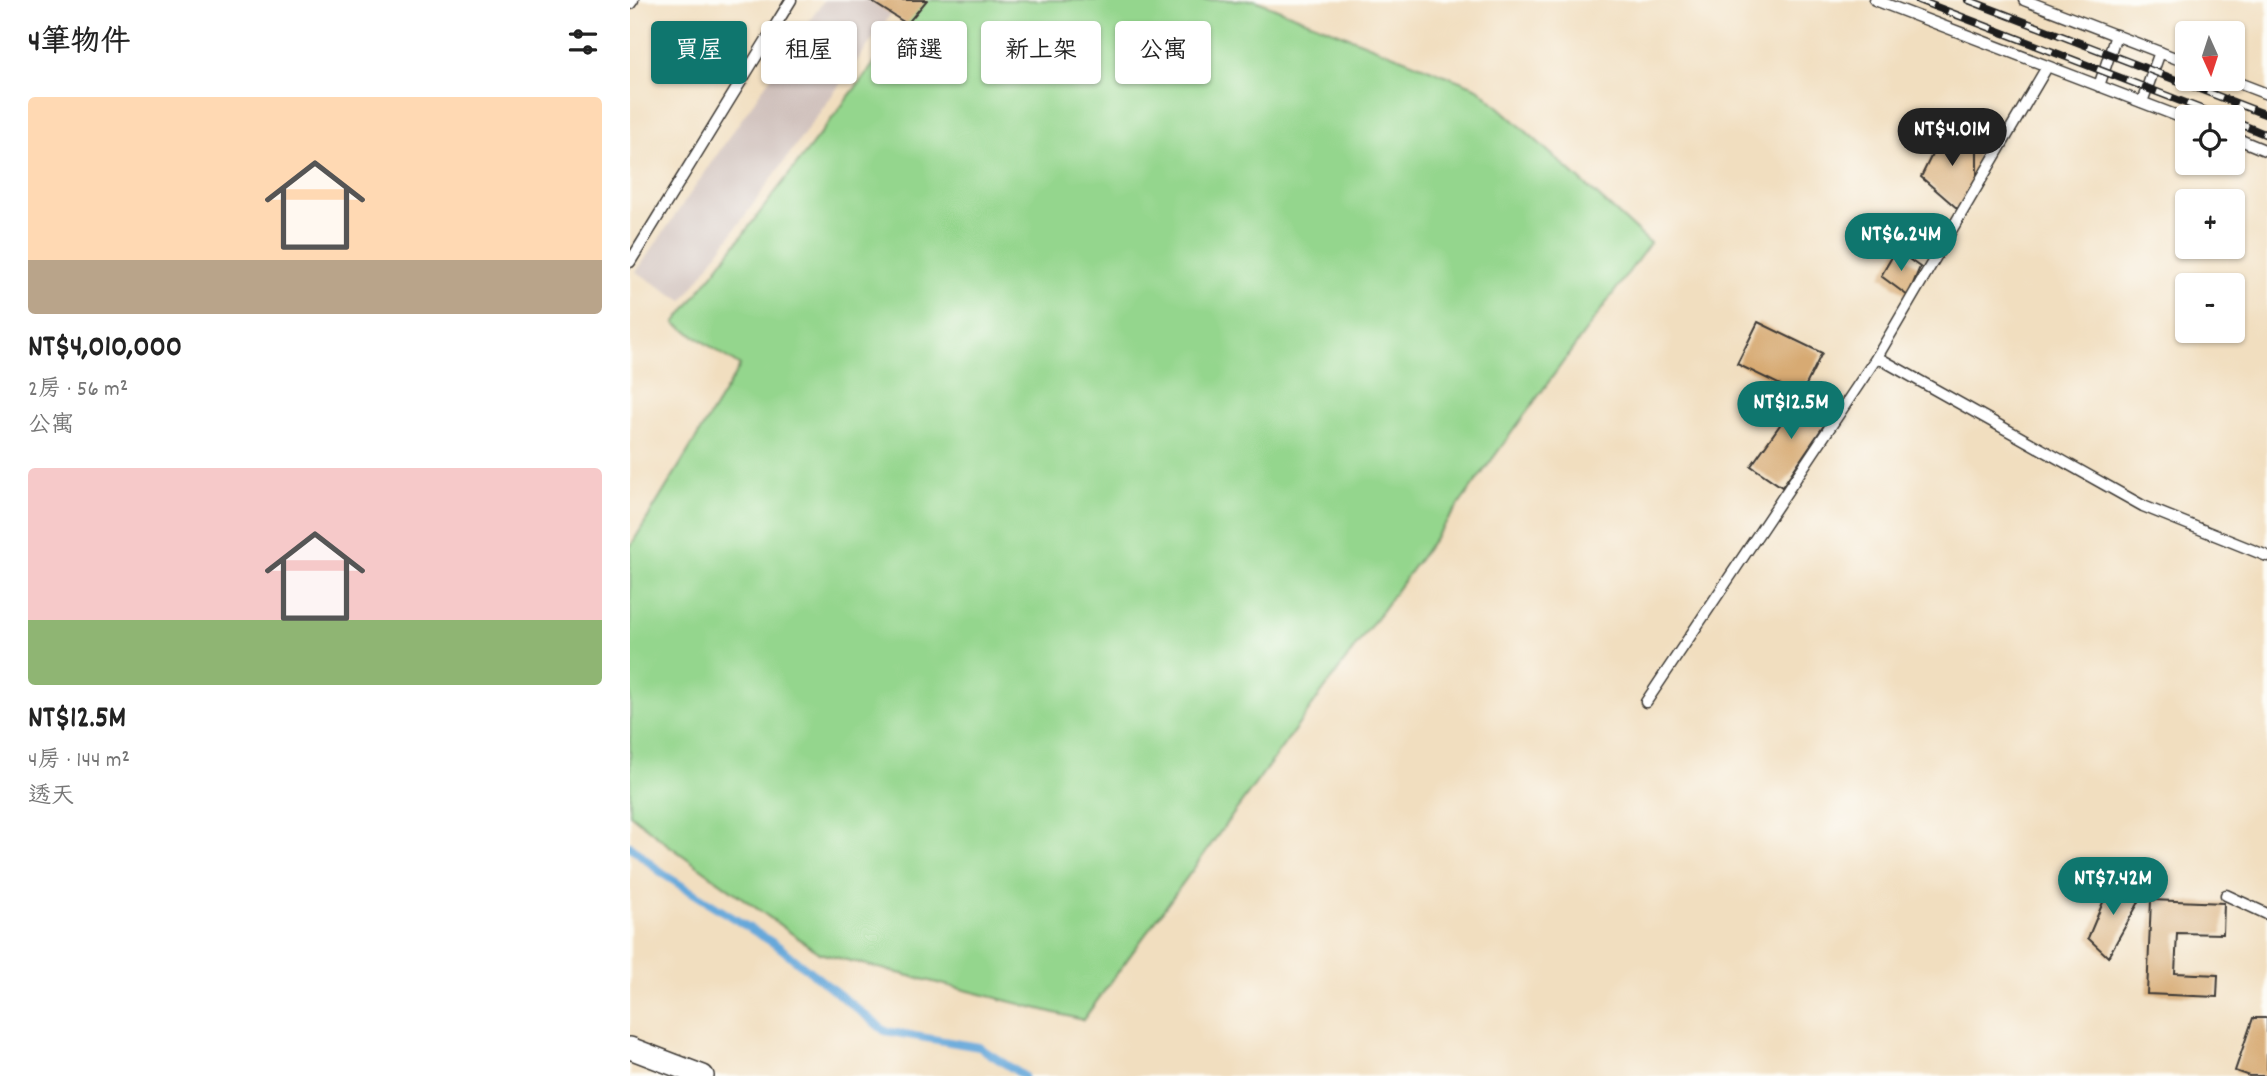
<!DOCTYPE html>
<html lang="zh-TW">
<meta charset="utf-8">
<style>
:root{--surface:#fff;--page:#f2f2f2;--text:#222;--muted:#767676;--accent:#0f766e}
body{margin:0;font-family:Dekko,"LXGW WenKai TC",sans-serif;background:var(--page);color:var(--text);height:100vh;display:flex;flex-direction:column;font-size:26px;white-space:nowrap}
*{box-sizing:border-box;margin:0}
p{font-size:23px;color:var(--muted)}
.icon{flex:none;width:38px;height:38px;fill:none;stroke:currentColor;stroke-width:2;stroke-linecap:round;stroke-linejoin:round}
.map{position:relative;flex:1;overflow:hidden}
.sheet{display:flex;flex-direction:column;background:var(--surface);width:630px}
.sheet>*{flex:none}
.top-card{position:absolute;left:21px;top:21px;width:665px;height:63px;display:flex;gap:14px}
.needle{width:46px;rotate:177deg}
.tools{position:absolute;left:1545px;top:21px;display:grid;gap:14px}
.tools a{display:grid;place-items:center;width:70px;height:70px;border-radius:7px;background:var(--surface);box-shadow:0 2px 5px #0004;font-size:35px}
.price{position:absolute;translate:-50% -60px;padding:0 16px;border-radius:24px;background:var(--accent);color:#fff;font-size:23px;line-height:46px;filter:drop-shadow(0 2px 4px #0008)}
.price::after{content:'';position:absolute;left:50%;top:42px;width:21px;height:16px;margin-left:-10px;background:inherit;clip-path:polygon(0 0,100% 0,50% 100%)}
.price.on{background:#222;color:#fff}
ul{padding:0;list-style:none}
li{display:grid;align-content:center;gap:14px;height:371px;padding:0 28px}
li span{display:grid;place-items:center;height:217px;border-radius:7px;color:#555}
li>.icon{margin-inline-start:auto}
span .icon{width:126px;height:126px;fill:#fffc;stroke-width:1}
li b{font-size:30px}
h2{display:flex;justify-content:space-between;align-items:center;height:84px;padding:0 28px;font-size:30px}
.tag{padding:0 24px;border-radius:7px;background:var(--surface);box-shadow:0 2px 5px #0004;font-size:24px;line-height:63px}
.tag.on{background:var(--accent);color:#fff}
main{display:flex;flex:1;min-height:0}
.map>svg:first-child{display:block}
.industrial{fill:#cfc0bb}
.green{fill:#94d68d;stroke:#587954;stroke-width:2}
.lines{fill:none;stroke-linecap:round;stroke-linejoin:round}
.stream{stroke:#66a8da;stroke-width:8}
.building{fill:#d7aa73}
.service-casing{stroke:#3c3934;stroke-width:13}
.minor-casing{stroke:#3c3934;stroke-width:24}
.service{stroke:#fff;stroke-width:10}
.minor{stroke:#fff;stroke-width:21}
.rail-casing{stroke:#1c1c1c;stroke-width:8}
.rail{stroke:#fdfcf7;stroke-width:5;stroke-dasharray:16;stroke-linecap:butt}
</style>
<main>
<section class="sheet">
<h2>4筆物件<svg class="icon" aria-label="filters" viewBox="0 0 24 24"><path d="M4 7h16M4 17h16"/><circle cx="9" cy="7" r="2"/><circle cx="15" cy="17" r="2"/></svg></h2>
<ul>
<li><span style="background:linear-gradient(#ffd9b3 75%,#b9a48a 0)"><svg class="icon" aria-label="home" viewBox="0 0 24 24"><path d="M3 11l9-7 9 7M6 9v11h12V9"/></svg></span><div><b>NT$4,010,000</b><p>2房 · 56 m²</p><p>公寓</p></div></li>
<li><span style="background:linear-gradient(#f6c9c9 70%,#8fb573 0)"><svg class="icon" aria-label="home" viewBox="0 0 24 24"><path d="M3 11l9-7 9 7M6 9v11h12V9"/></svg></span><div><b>NT$12.5M</b><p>4房 · 144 m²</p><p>透天</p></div></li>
</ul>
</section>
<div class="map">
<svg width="1637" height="1076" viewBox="0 0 1637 1076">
<rect width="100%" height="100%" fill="#fdfcf7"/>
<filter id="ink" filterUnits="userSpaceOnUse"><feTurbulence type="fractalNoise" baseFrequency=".0143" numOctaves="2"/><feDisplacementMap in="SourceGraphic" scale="14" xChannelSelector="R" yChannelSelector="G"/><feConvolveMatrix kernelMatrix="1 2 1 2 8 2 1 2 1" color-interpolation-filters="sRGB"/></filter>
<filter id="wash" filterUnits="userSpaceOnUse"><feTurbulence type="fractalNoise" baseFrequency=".00686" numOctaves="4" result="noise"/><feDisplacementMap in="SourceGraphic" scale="28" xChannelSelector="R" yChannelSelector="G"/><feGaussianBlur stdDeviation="1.57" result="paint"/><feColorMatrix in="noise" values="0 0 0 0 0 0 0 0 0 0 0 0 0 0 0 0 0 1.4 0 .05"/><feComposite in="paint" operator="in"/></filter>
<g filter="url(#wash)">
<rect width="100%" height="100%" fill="#f1debf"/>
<polygon class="industrial" points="194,0 271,0 53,301 6,272"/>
<polygon class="green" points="293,0 625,0 848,88 1020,243 453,1020 189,953 37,844 0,814 0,547 110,366 45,323"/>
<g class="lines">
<polyline class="stream" points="0,846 33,874 148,946 255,1031 349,1047 394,1076"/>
</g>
<g id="blocks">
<g class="building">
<polygon points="239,0 297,0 277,24"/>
<polygon points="1316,126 1347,149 1347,179 1329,210 1291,177"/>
<polygon points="1266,250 1290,267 1278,296 1251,276"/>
<polygon points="1128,322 1192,353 1171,395 1107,364"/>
<polygon points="1171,395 1201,415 1152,487 1121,466"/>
<polygon points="1484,876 1509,902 1478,957 1458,938"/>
<polygon points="1521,900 1594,903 1593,934 1547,933 1545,973 1588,975 1587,997 1517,994"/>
<polygon points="1623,1018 1637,1018 1637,1076 1619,1076 1605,1071"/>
</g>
</g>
</g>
<g filter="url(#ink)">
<use href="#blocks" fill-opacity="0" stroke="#3c3934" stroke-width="2"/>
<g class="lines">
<g class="service-casing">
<g id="service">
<polyline points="1245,0 1558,120"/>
<polyline points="1394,0 1558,63"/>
<polyline points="0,4 3,0"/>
<polyline points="1598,79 1637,94"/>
<polyline points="1469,86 1486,35"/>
<polyline points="1512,102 1530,52"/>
<polyline points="1603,137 1637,151"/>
<polyline points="0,262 161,0"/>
<polyline points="1247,357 1513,506 1637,556"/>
<polyline points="1016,702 1247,357 1417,67"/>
<polyline points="1596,895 1637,914"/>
</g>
</g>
<g class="minor-casing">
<polyline id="minor" points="0,1048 73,1076"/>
</g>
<use href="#service" class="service"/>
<use href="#minor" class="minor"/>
<g class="rail-casing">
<g id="rail">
<polyline points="1288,0 1592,117"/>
<polyline points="1338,0 1637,115"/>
<polyline points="1603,121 1637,135"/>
</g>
</g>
<use href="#rail" class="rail"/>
</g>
</g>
</svg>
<div class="tools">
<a><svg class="needle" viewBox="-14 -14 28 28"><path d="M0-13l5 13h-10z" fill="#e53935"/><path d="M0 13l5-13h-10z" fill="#767676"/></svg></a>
<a><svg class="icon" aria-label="locate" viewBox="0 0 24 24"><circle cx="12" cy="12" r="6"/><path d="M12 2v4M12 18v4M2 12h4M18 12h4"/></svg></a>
<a>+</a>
<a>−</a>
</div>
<b class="price on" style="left:1322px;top:168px">NT$4.01M</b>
<b class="price" style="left:1271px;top:273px">NT$6.24M</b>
<b class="price" style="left:1161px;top:441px">NT$12.5M</b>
<b class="price" style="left:1483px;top:917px">NT$7.42M</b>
<div class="top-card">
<a class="tag on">買屋</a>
<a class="tag">租屋</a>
<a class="tag">篩選</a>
<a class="tag">新上架</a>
<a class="tag">公寓</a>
</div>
</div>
</main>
